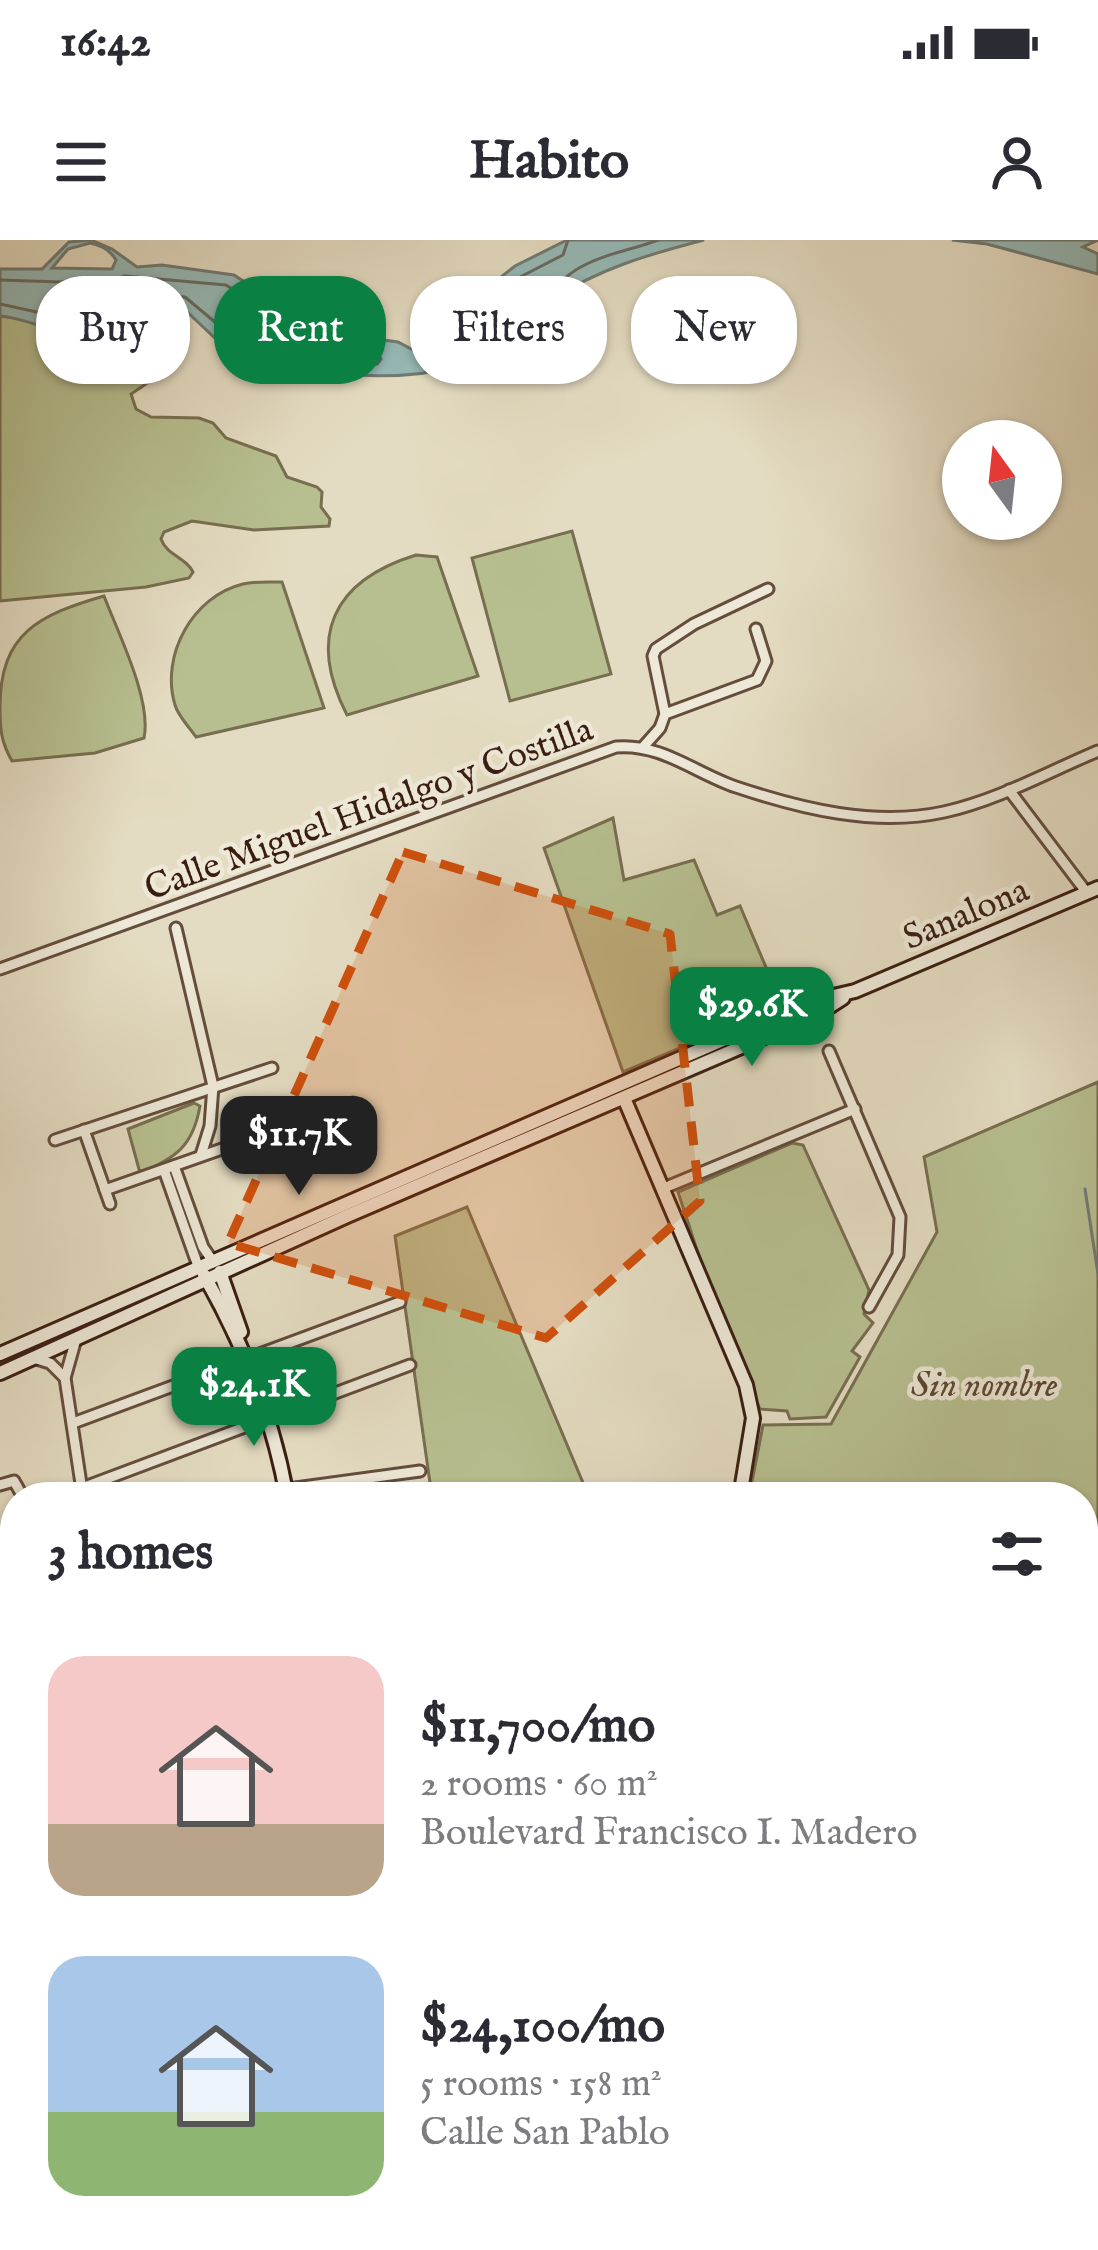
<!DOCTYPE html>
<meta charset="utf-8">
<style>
:root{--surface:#fff;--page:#f2f2f3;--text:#2b2b33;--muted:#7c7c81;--accent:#0b8043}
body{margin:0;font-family:"IM FELL English",serif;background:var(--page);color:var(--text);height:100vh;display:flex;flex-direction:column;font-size:45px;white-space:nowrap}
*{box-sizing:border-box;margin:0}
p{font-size:39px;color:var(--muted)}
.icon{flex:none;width:66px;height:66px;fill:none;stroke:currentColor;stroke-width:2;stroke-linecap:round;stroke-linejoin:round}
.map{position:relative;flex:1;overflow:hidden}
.panel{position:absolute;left:0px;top:1242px;width:1098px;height:768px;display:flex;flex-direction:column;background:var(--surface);border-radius:48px 48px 0 0;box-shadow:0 3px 9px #0004}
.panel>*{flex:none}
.top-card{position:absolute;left:36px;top:36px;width:1026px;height:108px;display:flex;gap:24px}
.needle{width:78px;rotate:345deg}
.tools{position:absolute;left:942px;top:180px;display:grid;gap:24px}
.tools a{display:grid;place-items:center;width:120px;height:120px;border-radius:50%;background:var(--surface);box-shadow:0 3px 9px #0004;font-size:60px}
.price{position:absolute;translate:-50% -102px;padding:0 27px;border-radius:24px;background:var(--accent);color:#fff;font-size:39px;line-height:78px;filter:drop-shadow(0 3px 6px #0008)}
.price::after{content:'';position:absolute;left:50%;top:72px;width:36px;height:27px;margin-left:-18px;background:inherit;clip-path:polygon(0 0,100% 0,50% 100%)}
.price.selected{background:#222;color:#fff}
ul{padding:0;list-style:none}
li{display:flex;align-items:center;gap:36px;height:300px;padding:0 48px}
li span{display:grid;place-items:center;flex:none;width:336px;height:240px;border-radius:36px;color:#555}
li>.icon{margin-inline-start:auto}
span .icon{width:144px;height:144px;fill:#fffc;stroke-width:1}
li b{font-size:51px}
h2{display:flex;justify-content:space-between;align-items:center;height:144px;padding:0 48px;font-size:51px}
.chip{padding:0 42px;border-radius:48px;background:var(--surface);box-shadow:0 3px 9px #0004;font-size:42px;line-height:108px}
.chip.selected{background:var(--accent);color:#fff}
.status{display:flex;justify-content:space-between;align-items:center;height:84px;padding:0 60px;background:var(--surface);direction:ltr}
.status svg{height:33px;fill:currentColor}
header{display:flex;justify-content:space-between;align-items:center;height:156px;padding:0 48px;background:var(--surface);font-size:54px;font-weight:700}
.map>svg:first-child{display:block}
.green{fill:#b7bf90;stroke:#786e50;stroke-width:3}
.water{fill:#96bab7;stroke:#717b75;stroke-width:3;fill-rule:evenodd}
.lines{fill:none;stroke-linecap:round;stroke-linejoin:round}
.shore{stroke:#686c64;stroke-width:3}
.stream{stroke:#717b75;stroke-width:3}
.street-casing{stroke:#644d3d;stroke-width:15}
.secondary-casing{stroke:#3a1d11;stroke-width:18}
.street{stroke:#ede8d7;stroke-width:9}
.secondary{stroke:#ede8d7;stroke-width:12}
.marked{fill:#ce500d;fill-opacity:0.2;stroke:#ce500d;stroke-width:9;stroke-dasharray:24 15;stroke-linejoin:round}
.labels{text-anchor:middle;stroke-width:9;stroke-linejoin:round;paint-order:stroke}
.street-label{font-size:36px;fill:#3a1d11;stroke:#ede8d7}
.park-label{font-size:36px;font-style:italic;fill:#594631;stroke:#ede8d7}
</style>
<div class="status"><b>16:42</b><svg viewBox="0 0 49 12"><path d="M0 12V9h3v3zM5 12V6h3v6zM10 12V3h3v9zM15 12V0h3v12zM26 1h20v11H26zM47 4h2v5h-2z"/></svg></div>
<header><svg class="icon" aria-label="menu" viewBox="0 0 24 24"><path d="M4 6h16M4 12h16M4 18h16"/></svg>Habito<svg class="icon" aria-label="person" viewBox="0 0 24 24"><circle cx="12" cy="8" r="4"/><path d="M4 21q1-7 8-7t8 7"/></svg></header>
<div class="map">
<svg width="1098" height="2010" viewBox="0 0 1098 2010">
<rect width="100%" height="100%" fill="#e4dcc2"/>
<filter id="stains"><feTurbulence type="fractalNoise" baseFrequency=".00167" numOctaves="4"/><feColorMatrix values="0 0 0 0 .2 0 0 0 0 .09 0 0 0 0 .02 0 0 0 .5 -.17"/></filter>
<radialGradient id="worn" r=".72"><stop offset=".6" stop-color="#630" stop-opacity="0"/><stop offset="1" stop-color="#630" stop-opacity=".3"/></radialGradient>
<g class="green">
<path d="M140,65L176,69L183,105L180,121L131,154L136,169L151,177L199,178L213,183L226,198L276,216L287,237L317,247L322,252L321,267L330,279L329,286L254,290L192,281L164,292L161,299C167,316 186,317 193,332L189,338L146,347L0,361V76C37,79 66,95 106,82C118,79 127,69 140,65Z"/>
<polygon points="572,291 611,434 510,461 472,318"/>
<path d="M416,315L437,317L478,436L347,475C307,397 332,341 416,315Z"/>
<path d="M282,342L324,468L196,497C190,488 178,476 175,465C160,415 193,356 243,344C255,341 270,342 282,342Z"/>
<path d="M104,356C118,393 152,460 144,498L95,513L12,521C1,502 0,489 0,467C0,393 39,375 104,356Z"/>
<polygon points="613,578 624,640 694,620 717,675 740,666 782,765 623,832 544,608"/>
<polygon points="1098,842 1098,1667 1083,1676 1083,1257 749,1257 763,1185 831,1184 937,992 924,917"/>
<path d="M194,863L200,866C193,906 176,918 140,933L128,889Z"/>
<polygon points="792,903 803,905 869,1050 864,1074 873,1083 852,1111 860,1117 826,1177 790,1179 787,1171 760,1169 699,1029 702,1025 678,952"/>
<polygon points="467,967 589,1257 432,1257 395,996"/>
</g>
<g class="water">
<path d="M91,0L112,9L137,27L162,25L234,35L282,67L325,84L339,94L398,102L415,111L446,97L450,86L462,75L463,67L515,26L567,0H704C650,14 597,29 550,61C520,81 495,114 461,125C392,146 321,131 251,125L235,117L183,68C167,70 152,63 136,66C113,70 100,91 75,91C49,92 25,78 0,76V29H42L69,2ZM90,3C101,5 110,10 116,20L112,29L52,28L68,9Z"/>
<polygon points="952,0 1098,0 1083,7 1098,14 1098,34 987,4"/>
</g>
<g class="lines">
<g class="shore">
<path d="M568,0L563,15L522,36L477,69L472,82L460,95L458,109C477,111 554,43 579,28C603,14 632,10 658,0"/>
<polyline points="0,40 61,42 93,38 108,42 125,36 226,45 276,77 334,105 377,112 381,119 377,124 360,126 252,113 185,57 137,54 120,59 97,75 73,80 0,64"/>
</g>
<polyline class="stream" points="1085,949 1098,1034"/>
<g class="street-casing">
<g id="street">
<polyline points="665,474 653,416 656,409 694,384 768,349"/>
<polyline points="644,506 660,488 665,474 757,440 766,421 756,389"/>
<polyline points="1009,550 1087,653"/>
<polyline points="176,688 213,846 210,886 201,915"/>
<path d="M0,729L616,507C661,503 695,533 736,547C802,569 875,587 944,572C998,560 1048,532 1098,511"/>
<polyline points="829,811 900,977 898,1015 869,1067"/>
<polyline points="84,890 110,964"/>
<polyline points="55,900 272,828"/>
<polyline points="174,926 203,1007 212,1020"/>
<polyline points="164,930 198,1026"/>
<polyline points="664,948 855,869"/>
<polyline points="105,950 353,863"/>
<polyline points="33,1118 50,1123 65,1138 83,1257"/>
<polyline points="65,1138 76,1099"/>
<polyline points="73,1183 400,1062"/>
<polyline points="0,1245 14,1241 23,1257"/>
<polyline points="82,1248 410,1125"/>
<polyline points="228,1257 420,1231"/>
<polyline points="0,1310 15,1304"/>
<polyline points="0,1375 15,1369"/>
<polyline points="0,1378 15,1413"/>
<polyline points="0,1508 15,1508"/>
<polyline points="0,1564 15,1564"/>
<polyline points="0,1628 15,1627"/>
<polyline points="0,1688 15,1687"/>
<polyline points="0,1717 15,1742"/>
<polyline points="1083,1722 1098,1745"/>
<polyline points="0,1757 15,1750"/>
<polyline points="1083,1765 1098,1756"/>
<polyline points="1083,1834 1098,1825"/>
<polyline points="0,1839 15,1832"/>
<polyline points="1083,1904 1098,1895"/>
<polyline points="0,1921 15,1914"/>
<polyline points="1083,1974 1098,1965"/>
<polyline points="89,1995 95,2010"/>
<polyline points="144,1995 151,2010"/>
<polyline points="214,1995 223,2010"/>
<polyline points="413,1995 421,2010"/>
<polyline points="695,1995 707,2010"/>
<polyline points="774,1995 783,2006"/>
<polyline points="966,1995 978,2010"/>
<polyline points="1082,1995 1094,2010"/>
<polyline points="0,1997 21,2010"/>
<polyline points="275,2010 323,1995"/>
<polyline points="461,2010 512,1995"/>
<polyline points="838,2010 856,1995"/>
<polyline points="932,2010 950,1995"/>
</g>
</g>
<g class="secondary-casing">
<g id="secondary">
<polyline points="624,858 746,1145 753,1178 740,1257"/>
<polyline points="220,1032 241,1092"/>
<path d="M204,1035C244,1105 273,1178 287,1257"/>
<polyline points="0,1114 812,761 855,751 1098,648"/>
<polyline points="0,1133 347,976 818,774 843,758"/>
<polyline points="485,1995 492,2010"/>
<polyline points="1025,1995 1037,2010"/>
</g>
</g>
<use href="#street" class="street"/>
<use href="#secondary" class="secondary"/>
</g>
<path class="marked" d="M403,612L670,694L700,961L546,1098L228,1003Z"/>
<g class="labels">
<g class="street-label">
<text transform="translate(368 567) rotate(-20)" y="13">Calle Miguel Hidalgo y Costilla</text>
<text transform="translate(965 672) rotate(-23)" y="13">Sanalona</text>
</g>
<g class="park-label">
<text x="984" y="1156">Sin nombre</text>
</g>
</g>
<rect width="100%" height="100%" filter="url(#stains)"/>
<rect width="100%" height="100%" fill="url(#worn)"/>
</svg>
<div class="tools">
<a><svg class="needle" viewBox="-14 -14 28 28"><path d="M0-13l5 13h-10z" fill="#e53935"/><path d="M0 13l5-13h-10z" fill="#7c7c81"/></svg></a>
</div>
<b class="price" style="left:752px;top:829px">$29.6K</b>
<b class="price selected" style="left:299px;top:958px">$11.7K</b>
<b class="price" style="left:254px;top:1209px">$24.1K</b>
<div class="top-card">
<a class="chip">Buy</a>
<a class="chip selected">Rent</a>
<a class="chip">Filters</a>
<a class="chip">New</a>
</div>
<section class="panel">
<h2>3 homes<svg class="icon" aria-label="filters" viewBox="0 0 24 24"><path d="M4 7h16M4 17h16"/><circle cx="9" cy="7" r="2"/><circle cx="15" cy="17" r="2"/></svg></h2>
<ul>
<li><span style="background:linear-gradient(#f6c9c9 70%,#b9a48a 0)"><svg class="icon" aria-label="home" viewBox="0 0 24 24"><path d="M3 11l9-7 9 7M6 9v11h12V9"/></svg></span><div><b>$11,700/mo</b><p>2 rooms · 60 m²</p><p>Boulevard Francisco I. Madero</p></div></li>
<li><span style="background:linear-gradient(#a9c7e8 65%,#8fb573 0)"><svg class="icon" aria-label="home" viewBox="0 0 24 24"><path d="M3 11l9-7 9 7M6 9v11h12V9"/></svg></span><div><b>$24,100/mo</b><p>5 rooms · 158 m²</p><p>Calle San Pablo</p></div></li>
</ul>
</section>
</div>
